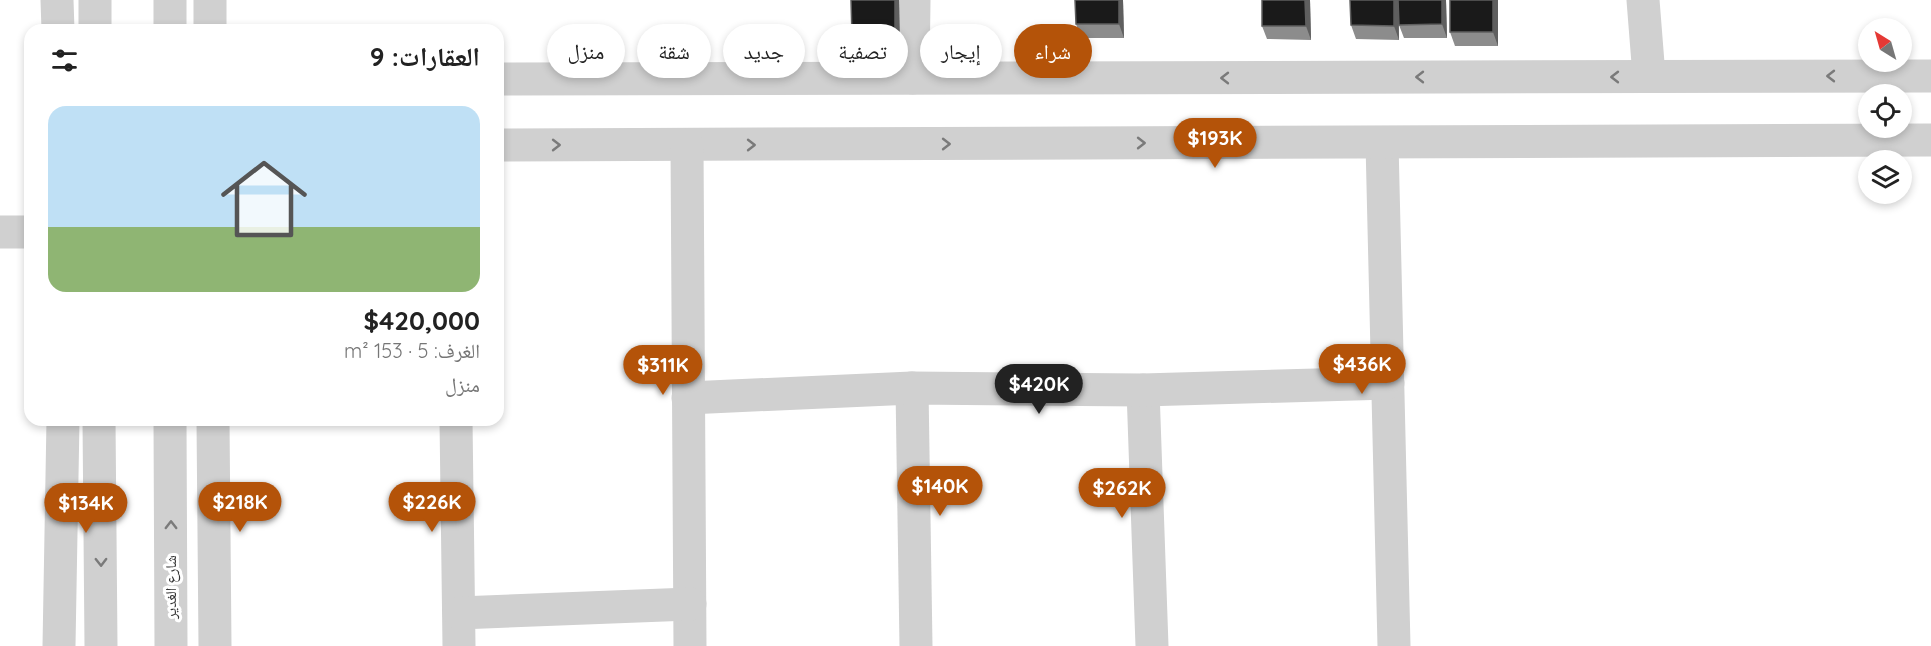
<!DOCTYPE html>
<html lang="ar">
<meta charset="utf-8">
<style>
:root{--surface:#fff;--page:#f6f6f6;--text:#222;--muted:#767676;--line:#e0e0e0;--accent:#b45309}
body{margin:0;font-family:Quicksand,"Noto Naskh Arabic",sans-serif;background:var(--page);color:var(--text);direction:rtl;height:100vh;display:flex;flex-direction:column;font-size:22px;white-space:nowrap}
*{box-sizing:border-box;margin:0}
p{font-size:20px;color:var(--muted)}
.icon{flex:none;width:33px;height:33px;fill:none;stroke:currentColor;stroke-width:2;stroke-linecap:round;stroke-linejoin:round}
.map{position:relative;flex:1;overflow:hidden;direction:ltr}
.sheet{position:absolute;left:24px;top:24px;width:480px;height:402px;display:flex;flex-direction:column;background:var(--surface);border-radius:18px;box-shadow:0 3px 9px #0003;direction:rtl}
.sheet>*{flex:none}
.banner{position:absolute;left:522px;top:24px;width:570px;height:54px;direction:rtl;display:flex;gap:12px}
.needle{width:39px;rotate:323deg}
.controls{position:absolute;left:1858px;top:18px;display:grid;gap:12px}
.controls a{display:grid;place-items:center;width:54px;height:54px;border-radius:50%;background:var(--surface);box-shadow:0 3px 9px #0003;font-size:30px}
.price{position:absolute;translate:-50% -51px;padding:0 14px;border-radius:21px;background:var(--accent);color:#fff;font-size:20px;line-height:39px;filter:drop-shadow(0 2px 3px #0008)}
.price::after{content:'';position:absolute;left:50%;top:36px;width:18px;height:14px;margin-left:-9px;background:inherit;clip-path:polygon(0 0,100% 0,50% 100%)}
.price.current{background:#222;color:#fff}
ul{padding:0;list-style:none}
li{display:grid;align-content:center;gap:12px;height:318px;padding:0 24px}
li+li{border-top:2px solid var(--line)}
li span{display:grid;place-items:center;height:186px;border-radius:18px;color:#555}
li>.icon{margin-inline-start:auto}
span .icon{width:108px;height:108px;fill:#fffc;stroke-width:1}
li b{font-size:26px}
h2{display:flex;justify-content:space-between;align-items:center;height:72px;padding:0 24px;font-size:26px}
.tag{padding:0 21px;border-radius:27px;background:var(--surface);box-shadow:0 3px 9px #0003;font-size:21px;line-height:54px}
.tag.current{background:var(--accent);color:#fff}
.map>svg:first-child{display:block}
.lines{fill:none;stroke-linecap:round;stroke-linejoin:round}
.minor{stroke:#d0d0d0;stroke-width:33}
.wall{fill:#8c8c8c}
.shaded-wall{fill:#5f5f5f}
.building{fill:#1a1a1a;stroke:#5f5f5f;stroke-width:1.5}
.oneway{stroke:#7a7a7a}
.labels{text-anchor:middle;stroke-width:6;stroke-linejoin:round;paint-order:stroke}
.street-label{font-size:15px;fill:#333;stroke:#fff}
</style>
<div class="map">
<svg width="1931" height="646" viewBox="0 0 1931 646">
<rect width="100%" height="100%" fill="#fff"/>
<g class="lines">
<g class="minor">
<polyline points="57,0 58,30"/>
<polyline points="95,0 95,30"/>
<polyline points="170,0 170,30"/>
<polyline points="210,0 210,30"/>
<polyline points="1643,0 1649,76"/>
<polyline points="913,78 914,0"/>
<polyline points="498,79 1931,76"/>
<polyline points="1382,143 1394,646"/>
<polyline points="498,145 1931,140"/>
<polyline points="687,145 690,646"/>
<polyline points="0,232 30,232"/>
<polyline points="912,388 916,646"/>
<polyline points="1143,390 1152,646"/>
<polyline points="688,398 912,388 1143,390 1388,383"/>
<polyline points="99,420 101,646"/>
<polyline points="170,420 171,646"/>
<polyline points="213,420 215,646"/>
<polyline points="456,420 459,646"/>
<polyline points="459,613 690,604"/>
<polyline points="59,646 63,420"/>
</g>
</g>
<g class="wall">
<polygon points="899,0 900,50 856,49 852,36"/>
<polygon points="1123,0 1124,38 1081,38 1076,24"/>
<polygon points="1262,0 1310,0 1311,40 1267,39 1262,26"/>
<polygon points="1446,0 1447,38 1404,38 1399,25 1399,40 1356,39 1351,25"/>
<polygon points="1450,0 1498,0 1498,46 1455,46 1450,32"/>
</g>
<g class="shaded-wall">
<polygon points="895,0 899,0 900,50 895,36"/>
<polygon points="1119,0 1123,0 1124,38 1119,24"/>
<polygon points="1305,0 1310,0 1311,40 1306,26"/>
<polygon points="1394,0 1398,0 1399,40 1394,26"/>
<polygon points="1442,0 1446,0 1447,38 1442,24"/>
<polygon points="1493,0 1498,0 1498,46 1493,32"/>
</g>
<g class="building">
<polygon points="851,0 895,0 895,36 852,36"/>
<polygon points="1075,0 1119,0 1119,24 1076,24"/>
<polygon points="1262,0 1305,0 1306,26 1262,26"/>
<polygon points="1350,0 1394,0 1394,26 1351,25"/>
<polygon points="1398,0 1442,0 1442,24 1399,25"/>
<rect x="1450" y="0" width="43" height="32"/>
</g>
<defs><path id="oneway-chevron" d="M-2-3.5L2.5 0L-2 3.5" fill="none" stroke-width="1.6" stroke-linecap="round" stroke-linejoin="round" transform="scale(1.5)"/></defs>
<g class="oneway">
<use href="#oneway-chevron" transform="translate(1831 76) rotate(180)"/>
<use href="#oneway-chevron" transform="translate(1420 77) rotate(180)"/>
<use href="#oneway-chevron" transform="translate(1615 77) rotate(180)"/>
<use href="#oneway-chevron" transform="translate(1225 78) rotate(180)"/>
<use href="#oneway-chevron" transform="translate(1141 143)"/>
<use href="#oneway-chevron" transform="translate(946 144)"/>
<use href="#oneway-chevron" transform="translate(556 145)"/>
<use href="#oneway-chevron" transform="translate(751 145)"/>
<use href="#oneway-chevron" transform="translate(171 525) rotate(-90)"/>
<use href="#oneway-chevron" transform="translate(101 562) rotate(89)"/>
</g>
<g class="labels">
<g class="street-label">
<text transform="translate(171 587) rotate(-90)" y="5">شارع الغدير</text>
</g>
</g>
</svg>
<div class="controls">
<a><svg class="needle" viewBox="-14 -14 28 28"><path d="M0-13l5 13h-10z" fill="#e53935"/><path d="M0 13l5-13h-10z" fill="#767676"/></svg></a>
<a><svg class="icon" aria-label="locate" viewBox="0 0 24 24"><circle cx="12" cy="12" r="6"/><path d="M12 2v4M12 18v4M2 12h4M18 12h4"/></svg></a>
<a><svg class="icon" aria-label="layers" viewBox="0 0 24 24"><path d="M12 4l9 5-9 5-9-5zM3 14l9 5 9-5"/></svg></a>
</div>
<b class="price" style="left:1215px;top:169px">$193K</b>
<b class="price" style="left:1362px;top:395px">$436K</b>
<b class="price" style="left:663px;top:396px">$311K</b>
<b class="price current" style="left:1039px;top:415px">$420K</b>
<b class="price" style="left:940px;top:517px">$140K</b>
<b class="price" style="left:1122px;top:519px">$262K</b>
<b class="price" style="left:240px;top:533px">$218K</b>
<b class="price" style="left:432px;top:533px">$226K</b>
<b class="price" style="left:86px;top:534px">$134K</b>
<div class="banner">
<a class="tag current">شراء</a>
<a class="tag">إيجار</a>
<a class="tag">تصفية</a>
<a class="tag">جديد</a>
<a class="tag">شقة</a>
<a class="tag">منزل</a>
</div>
<section class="sheet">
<h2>العقارات: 9<svg class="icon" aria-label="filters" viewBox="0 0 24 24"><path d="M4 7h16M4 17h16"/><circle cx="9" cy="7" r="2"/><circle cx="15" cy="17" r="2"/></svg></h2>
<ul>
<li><span style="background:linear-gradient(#bfe0f5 65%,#8fb573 0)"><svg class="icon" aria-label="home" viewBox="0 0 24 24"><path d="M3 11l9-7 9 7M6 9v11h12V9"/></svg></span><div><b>$420,000</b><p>الغرف: 5 · 153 m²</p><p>منزل</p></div></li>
</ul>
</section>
</div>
